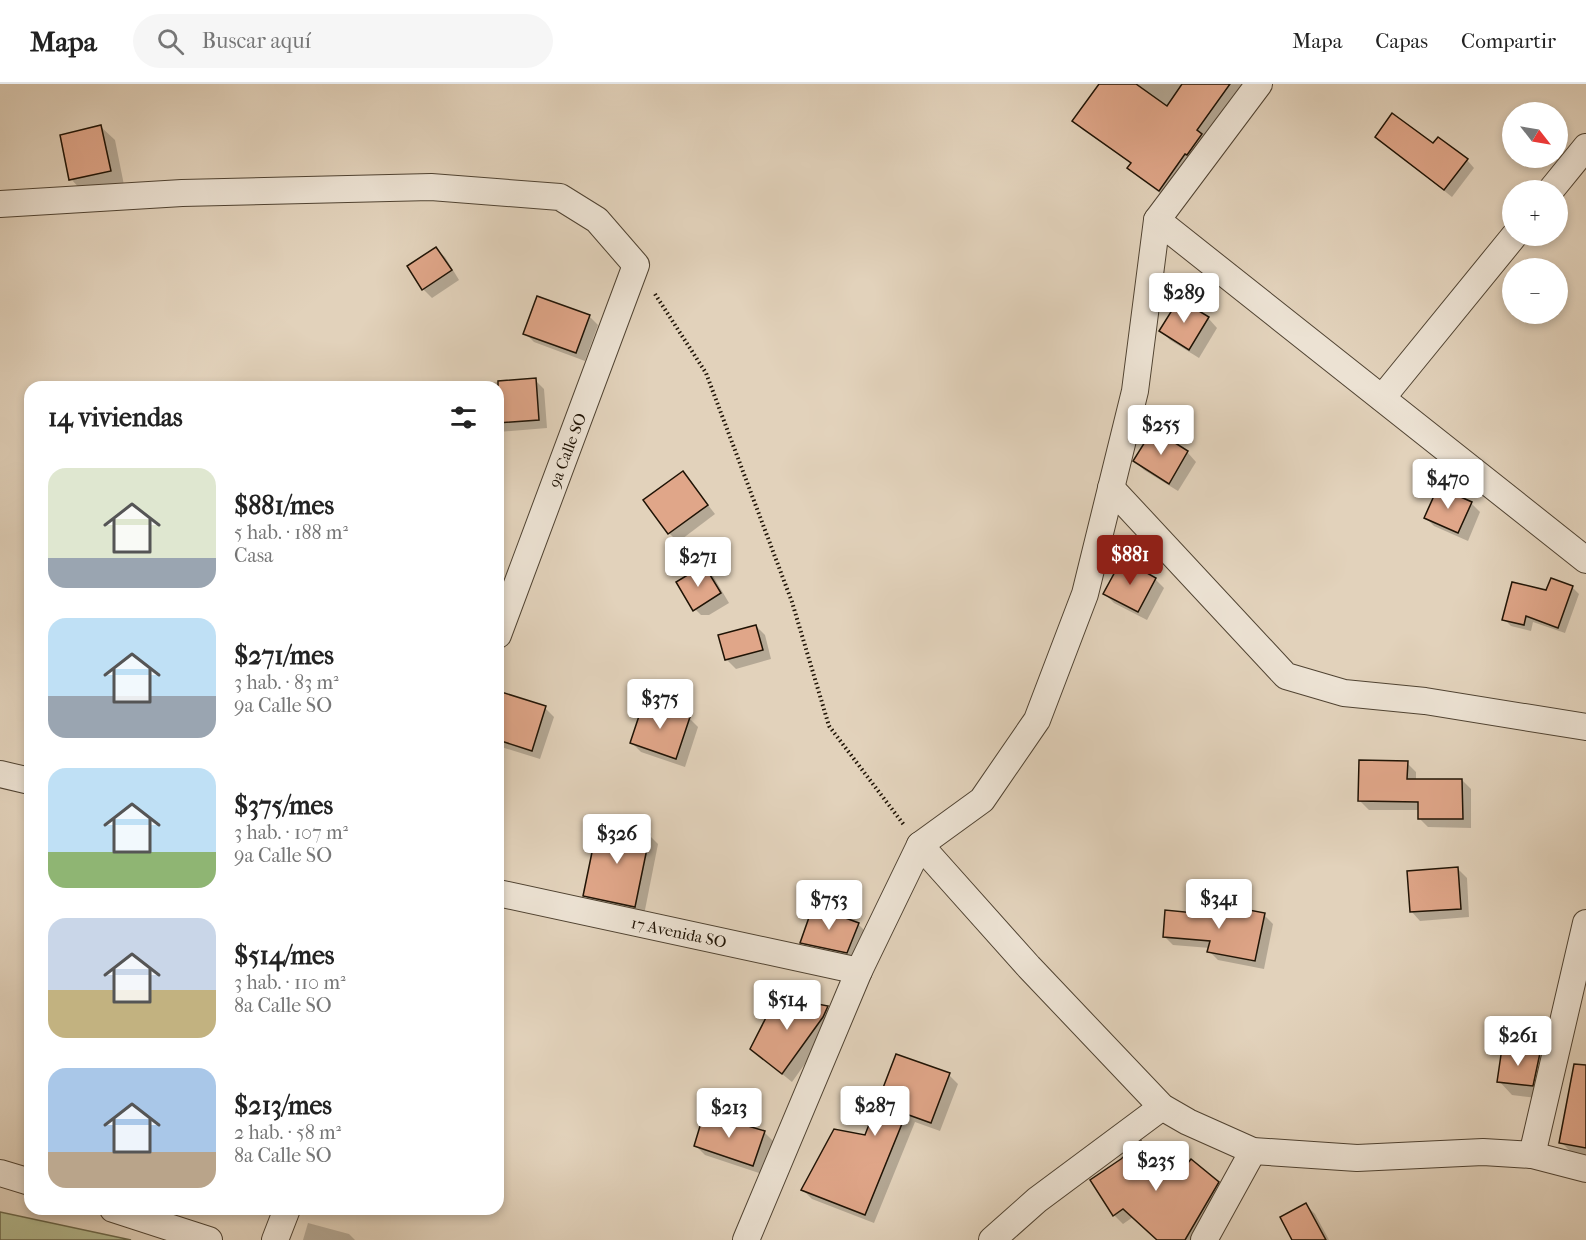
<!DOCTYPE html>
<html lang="es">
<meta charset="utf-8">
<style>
:root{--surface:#fff;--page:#f6f6f6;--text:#222;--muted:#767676;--line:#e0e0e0;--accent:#8f2418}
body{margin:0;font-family:"IM FELL French Canon",serif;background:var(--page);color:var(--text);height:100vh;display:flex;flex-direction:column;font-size:22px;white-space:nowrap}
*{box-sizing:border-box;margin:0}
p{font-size:20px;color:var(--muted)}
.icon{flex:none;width:33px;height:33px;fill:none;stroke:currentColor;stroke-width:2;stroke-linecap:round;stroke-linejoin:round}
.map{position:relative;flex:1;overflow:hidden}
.panel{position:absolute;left:24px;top:297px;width:480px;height:834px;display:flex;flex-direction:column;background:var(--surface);border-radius:18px;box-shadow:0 3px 9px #0003}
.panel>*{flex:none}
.needle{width:39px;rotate:121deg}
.fabs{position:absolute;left:1502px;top:18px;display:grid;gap:12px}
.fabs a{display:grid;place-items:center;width:66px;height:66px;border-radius:50%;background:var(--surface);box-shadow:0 3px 9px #0003;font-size:30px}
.price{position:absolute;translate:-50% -51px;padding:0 14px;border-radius:6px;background:#fff;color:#222;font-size:20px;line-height:39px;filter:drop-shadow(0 2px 3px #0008)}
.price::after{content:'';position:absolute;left:50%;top:36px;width:18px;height:14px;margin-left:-9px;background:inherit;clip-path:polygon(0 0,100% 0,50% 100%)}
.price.active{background:var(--accent);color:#fff}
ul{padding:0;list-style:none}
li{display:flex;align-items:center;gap:18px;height:150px;padding:0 24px}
li span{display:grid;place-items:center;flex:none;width:168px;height:120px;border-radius:18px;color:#555}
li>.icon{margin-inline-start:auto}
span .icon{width:72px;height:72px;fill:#fffc;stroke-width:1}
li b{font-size:26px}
h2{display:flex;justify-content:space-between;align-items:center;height:72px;padding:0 24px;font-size:26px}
header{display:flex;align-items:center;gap:36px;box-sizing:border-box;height:84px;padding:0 30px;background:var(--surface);border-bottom:2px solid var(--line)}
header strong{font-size:28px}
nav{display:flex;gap:33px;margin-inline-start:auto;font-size:21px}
.search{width:420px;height:54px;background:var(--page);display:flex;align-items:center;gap:15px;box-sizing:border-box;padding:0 21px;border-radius:33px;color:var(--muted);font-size:22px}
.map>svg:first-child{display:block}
.green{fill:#b4bb90;stroke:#6a674a;stroke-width:1.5}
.shadow{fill:#0003}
.building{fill:#e0a689;stroke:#1f1305;stroke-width:1.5}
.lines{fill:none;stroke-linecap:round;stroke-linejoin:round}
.street-casing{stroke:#504332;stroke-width:28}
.path{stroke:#1f1305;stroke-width:4;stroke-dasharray:1.5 3;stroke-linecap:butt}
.street{stroke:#ece2d3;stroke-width:26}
.labels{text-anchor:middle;stroke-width:5;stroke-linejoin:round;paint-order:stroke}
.street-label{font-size:16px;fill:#1f1305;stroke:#ece2d3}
</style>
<header>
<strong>Mapa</strong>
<div class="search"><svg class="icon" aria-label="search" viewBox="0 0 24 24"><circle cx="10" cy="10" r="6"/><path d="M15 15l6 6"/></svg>Buscar aquí</div>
<nav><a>Mapa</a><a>Capas</a><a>Compartir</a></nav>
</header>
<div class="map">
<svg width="1586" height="1156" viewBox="0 0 1586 1156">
<rect width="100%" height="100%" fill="#e2d2bb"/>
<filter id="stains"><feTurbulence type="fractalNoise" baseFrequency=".00333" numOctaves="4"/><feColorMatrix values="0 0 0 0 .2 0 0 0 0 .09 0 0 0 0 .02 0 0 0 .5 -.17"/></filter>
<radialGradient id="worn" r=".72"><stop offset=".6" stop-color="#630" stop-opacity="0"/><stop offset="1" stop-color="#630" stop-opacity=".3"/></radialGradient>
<polygon class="green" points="0,1128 131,1156 0,1156"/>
<g class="shadow">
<polygon points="1101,0 1253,0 1168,115 1138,93 1129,84 1132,80 1083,46 1074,37"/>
<polygon points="101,43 115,56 124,101 84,109 71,95"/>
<polygon points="1377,53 1433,61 1467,76 1474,84 1452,113"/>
<polygon points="436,165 445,173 459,196 432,214 423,205"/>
<polygon points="1180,217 1209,235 1217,244 1199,274 1170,256 1161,247"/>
<polygon points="589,232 598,241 585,277 534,258 525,249"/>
<polygon points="535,296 544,305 547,344 498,348 498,303 485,303 484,299"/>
<polygon points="1154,347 1188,369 1196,378 1178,407 1144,386 1135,377"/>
<polygon points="683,389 715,430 678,458 669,449"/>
<polygon points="1438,405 1472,420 1480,428 1468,457 1434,442 1425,433"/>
<polygon points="1123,477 1155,495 1164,504 1147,536 1114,519 1105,510"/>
<polygon points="704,483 713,492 729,519 709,531 701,531 692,522"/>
<polygon points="1572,503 1579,510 1565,549 1533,538 1531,547 1511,542 1504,535 1547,508"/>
<polygon points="756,542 765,551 771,575 736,585 727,576 720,552"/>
<polygon points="498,609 545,624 554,633 540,675 498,662"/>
<polygon points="689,634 698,643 685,683 641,668 632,659"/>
<polygon points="1407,679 1416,688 1416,696 1462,696 1471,705 1471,744 1428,743 1419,734 1419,726 1369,726 1360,717"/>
<polygon points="649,751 658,760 644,831 594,821 585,812"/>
<polygon points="498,753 501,756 498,767"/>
<polygon points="1458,785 1467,794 1469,833 1420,837 1411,827"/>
<polygon points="1264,831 1273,840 1264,885 1218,876 1209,867 1210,864 1173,861 1164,852 1216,832"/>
<polygon points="858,840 867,849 856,877 810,867 802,858"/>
<polygon points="827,924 836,933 832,942 792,998 761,973"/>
<polygon points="1539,970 1553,984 1546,1015 1512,1011 1499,997"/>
<polygon points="949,991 958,1000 940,1047 915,1038 874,1139 812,1115 803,1106 866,1053"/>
<polygon points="1586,1012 1586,1074 1575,1072 1561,1058"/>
<polygon points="30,1024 30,1037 26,1032"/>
<polygon points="764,1048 773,1057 762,1090 705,1071 696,1062"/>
<polygon points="1180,1091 1218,1099 1227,1108 1201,1156 1158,1156 1133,1133 1123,1140 1114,1131 1092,1097"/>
<polygon points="1306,1121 1315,1130 1329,1156 1294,1156"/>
<polygon points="308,1139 349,1150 355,1156 303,1156"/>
</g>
<g class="building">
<polygon points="1099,0 1136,0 1167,22 1182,0 1230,0 1197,46 1202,50 1187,71 1185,70 1159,107 1127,84 1131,79 1072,37"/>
<polygon points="1392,29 1433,59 1438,53 1468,75 1444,106 1375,53"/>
<polygon points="101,41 111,87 69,96 60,51"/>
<polygon points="436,163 452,186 422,206 407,182"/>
<polygon points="537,212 590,231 576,269 523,250"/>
<polygon points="1179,215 1209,233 1189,266 1159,247"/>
<polygon points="536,294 539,336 498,339 498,297"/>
<polygon points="1153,345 1188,367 1169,400 1133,377"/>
<polygon points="683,387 708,421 668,450 643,416"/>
<polygon points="1438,403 1472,418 1458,449 1424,434"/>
<polygon points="1122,475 1156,494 1138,528 1103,510"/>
<polygon points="704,481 721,509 693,527 676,498"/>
<polygon points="1551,494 1573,502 1558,544 1526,532 1524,541 1502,536 1512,498 1546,506"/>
<polygon points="756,541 763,566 725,576 718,551"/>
<polygon points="498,607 546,622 532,667 498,656"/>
<polygon points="644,617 690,633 676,675 630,659"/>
<polygon points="1359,676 1408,677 1407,695 1462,695 1463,735 1418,735 1418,718 1358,717"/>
<polygon points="598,739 650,750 635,823 583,812"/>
<polygon points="1458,783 1461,825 1410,828 1407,787"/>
<polygon points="1217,820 1265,829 1255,877 1207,868 1210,857 1163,853 1165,826 1215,831"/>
<polygon points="813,822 859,839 847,869 800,859"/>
<polygon points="777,912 828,922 823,933 782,990 750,965"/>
<polygon points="1502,964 1540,969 1533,1002 1497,998"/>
<polygon points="896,970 950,989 931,1039 906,1030 865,1131 801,1106 834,1045 865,1051"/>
<polygon points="1574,980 1586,981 1586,1064 1559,1059"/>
<polygon points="704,1029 765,1047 753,1082 694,1062"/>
<polygon points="1141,1057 1180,1089 1191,1075 1219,1098 1185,1156 1157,1156 1123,1125 1113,1132 1090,1096 1121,1075"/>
<polygon points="1306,1119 1326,1156 1292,1156 1280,1133"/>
</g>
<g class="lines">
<g class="street-casing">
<g id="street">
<polyline points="1551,106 1586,63"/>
<polyline points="0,120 182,109 431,103 560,113 597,136 636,181 498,551"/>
<polyline points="1157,136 1586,476"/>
<polyline points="1382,314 1514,152"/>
<polyline points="1111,404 1286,592 1344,609 1425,617 1586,643"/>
<polyline points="0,690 30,697"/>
<polyline points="920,761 1029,883 1162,1023 1188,1038 1253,1067 1357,1074 1483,1068 1532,1071 1586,1085"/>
<polyline points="498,809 859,887"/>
<polyline points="1532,1071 1586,839"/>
<polyline points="0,1089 30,1098"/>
<polyline points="113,1125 209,1156"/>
<polyline points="275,1156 287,1125"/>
<polyline points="746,1156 859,887 920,761 982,716 1037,636 1085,510 1135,307 1157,136 1259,0"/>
<polyline points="992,1156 1037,1116 1162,1023"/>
<polyline points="1204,1156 1253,1067"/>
</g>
</g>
<polyline class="path" points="655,210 706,289 792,518 829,642 904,741"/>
<use href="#street" class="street"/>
</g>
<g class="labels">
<g class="street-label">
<text transform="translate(567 366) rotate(-69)" y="6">9a Calle SO</text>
<text transform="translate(679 848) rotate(12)" y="6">17 Avenida SO</text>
</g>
</g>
<rect width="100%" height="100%" filter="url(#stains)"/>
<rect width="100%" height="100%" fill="url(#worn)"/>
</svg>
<div class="fabs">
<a><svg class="needle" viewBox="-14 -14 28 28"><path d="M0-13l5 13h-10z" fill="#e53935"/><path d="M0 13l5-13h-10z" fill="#767676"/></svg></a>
<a>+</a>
<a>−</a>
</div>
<b class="price" style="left:1184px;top:240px">$289</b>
<b class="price" style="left:1161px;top:372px">$255</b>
<b class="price" style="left:1448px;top:426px">$470</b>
<b class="price active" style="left:1130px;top:502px">$881</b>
<b class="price" style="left:698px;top:504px">$271</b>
<b class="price" style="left:660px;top:646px">$375</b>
<b class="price" style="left:617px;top:781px">$326</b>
<b class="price" style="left:1219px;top:846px">$341</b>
<b class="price" style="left:829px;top:847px">$753</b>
<b class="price" style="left:787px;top:947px">$514</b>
<b class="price" style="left:1518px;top:983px">$261</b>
<b class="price" style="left:875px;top:1053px">$287</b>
<b class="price" style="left:729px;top:1055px">$213</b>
<b class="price" style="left:1156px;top:1108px">$235</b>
<section class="panel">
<h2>14 viviendas<svg class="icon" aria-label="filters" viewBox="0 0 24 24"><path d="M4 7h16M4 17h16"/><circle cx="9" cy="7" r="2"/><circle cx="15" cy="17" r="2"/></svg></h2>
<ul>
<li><span style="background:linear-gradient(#dfe7d0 75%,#9aa5b1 0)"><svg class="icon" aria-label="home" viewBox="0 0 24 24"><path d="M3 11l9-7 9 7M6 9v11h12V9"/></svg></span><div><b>$881/mes</b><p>5 hab. · 188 m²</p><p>Casa</p></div></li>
<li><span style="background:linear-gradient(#bfe0f5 65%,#9aa5b1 0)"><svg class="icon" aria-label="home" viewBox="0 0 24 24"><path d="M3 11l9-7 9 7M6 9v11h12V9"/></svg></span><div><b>$271/mes</b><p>3 hab. · 83 m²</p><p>9a Calle SO</p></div></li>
<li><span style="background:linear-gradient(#bfe0f5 70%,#8fb573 0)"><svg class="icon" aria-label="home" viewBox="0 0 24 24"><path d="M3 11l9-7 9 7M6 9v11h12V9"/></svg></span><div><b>$375/mes</b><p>3 hab. · 107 m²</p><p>9a Calle SO</p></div></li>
<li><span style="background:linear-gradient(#c9d6e8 60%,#c2b280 0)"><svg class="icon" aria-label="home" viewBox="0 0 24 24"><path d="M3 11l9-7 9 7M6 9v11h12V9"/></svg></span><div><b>$514/mes</b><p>3 hab. · 110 m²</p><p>8a Calle SO</p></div></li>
<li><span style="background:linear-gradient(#a9c7e8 70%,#b9a48a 0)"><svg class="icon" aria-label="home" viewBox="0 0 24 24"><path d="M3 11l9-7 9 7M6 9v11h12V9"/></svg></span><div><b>$213/mes</b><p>2 hab. · 58 m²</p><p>8a Calle SO</p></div></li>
</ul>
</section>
</div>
